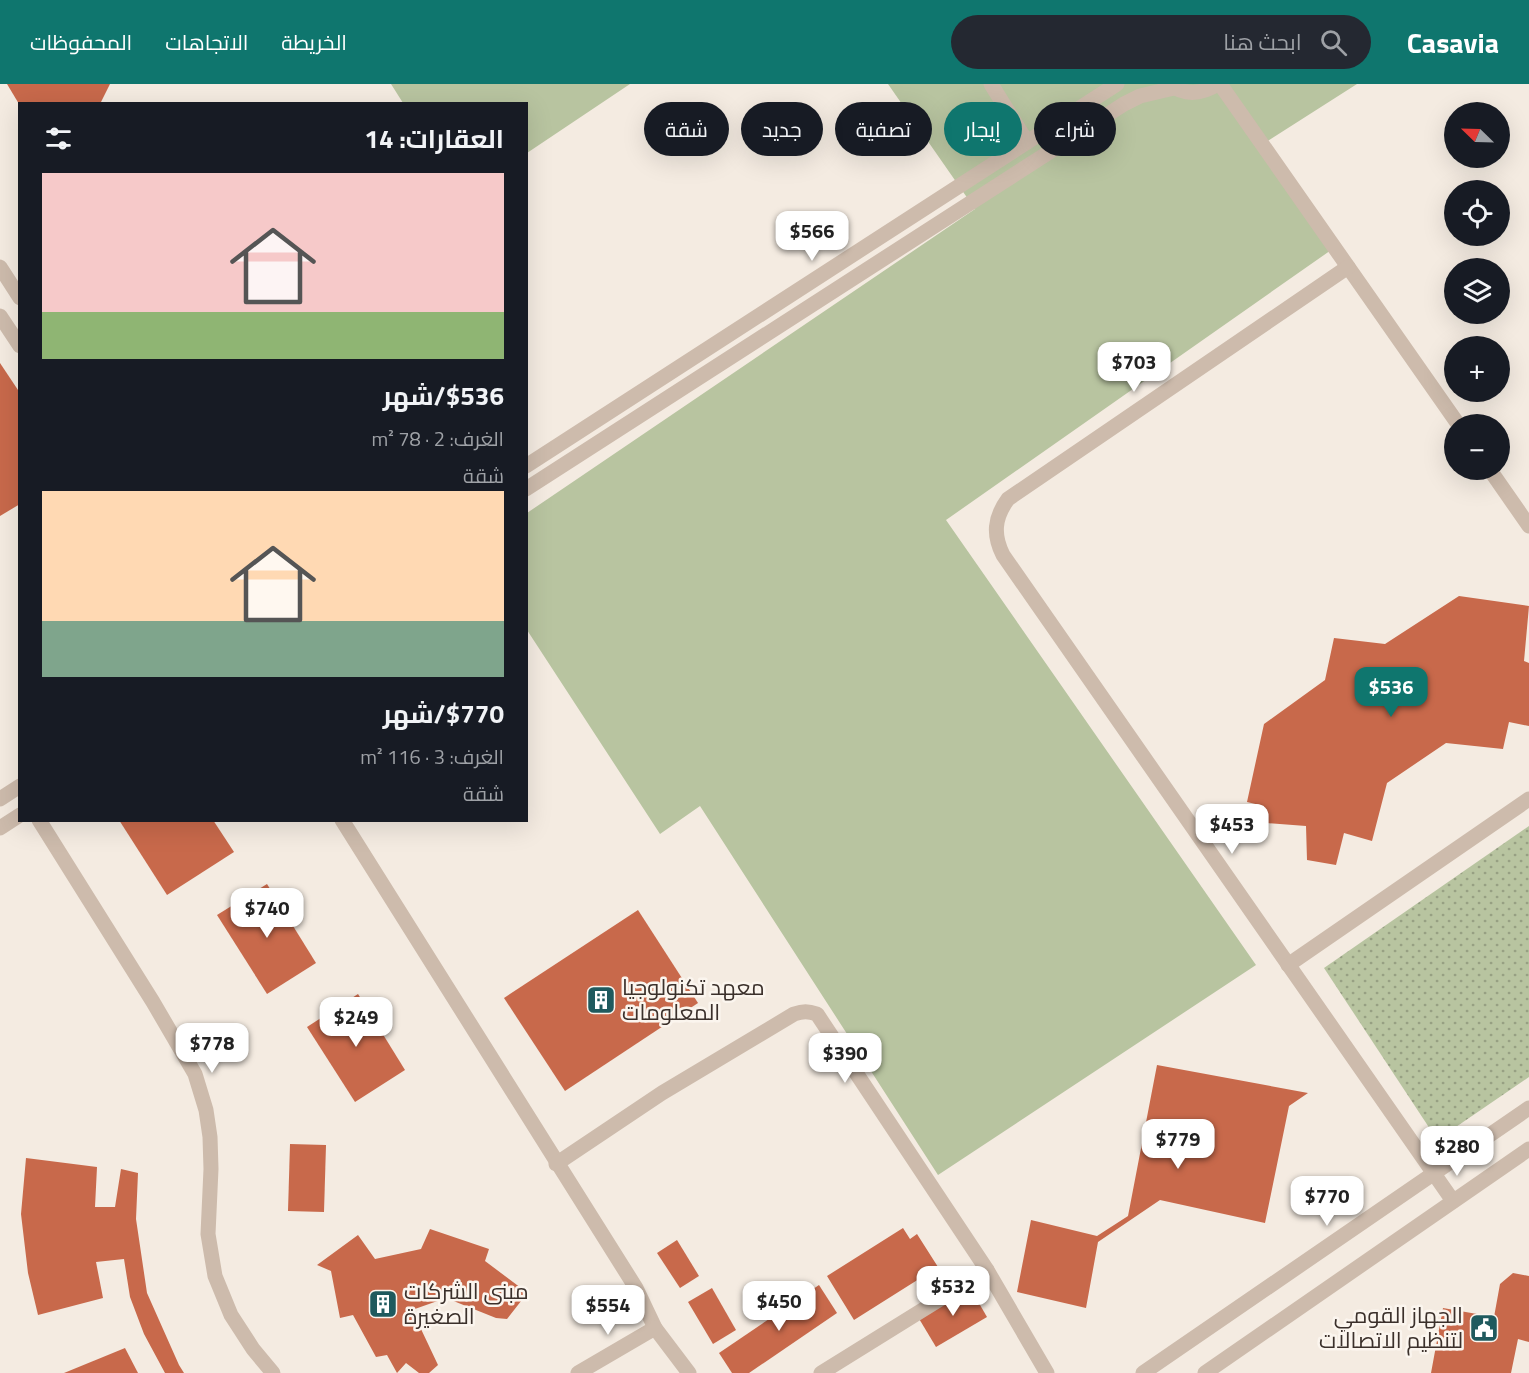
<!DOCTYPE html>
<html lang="ar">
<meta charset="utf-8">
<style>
:root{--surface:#171b24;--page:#242831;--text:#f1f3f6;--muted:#9ea1a6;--accent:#0f766e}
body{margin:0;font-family:"Titillium Web",Cairo,sans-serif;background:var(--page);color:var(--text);direction:rtl;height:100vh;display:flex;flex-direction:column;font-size:22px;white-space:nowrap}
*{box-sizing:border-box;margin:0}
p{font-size:20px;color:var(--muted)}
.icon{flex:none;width:33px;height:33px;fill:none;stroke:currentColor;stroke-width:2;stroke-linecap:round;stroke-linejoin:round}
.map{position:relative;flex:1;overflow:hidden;direction:ltr}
.side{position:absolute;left:18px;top:18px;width:510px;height:720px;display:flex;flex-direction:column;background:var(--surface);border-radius:0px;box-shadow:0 6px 24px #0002;direction:rtl}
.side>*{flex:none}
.banner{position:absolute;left:546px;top:18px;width:570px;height:54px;direction:rtl;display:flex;gap:12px}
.needle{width:39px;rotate:293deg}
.controls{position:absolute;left:1444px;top:18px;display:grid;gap:12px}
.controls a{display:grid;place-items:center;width:66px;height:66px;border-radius:50%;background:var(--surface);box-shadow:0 6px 24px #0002;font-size:30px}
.price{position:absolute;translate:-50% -51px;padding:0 14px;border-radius:12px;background:#fff;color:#222;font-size:20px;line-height:39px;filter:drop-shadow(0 2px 3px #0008)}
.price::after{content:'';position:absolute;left:50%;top:36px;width:18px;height:14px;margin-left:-9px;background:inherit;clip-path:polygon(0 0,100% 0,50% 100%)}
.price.on{background:var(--accent);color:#fff}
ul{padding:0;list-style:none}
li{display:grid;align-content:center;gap:12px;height:318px;padding:0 24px}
li span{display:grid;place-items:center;height:186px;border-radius:0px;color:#555}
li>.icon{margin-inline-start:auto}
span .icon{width:108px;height:108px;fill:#fffc;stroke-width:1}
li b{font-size:26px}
h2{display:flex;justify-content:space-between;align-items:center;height:72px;padding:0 24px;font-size:26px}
.pill{padding:0 21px;border-radius:27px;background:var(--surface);box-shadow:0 6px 24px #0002;font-size:21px;line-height:54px}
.pill.on{background:var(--accent);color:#fff}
header{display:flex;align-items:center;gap:36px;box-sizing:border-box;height:84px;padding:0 30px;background:var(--accent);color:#fff}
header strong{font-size:28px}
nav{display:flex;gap:33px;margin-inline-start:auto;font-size:21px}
.search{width:420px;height:54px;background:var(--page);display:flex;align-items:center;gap:15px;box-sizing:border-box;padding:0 21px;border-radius:33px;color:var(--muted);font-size:22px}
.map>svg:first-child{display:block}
.grass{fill:#b8c4a0}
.garden{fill:url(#garden-dots)}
.building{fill:#c8694b}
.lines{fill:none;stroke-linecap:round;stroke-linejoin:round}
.street{stroke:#cdbbac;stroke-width:15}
.labels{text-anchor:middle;stroke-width:5;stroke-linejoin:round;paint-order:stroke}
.poi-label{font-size:22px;fill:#3b302b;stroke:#fbf5ee;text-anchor:start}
</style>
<header>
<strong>Casavia</strong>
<div class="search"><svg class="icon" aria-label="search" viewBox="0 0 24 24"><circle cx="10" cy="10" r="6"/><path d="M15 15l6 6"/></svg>ابحث هنا</div>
<nav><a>الخريطة</a><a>الاتجاهات</a><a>المحفوظات</a></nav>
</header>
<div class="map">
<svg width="1529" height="1289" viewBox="0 0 1529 1289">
<defs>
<pattern id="garden-dots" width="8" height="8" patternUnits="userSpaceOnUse" patternTransform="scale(1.5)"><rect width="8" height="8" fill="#b8c4a0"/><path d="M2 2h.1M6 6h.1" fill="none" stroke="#97a083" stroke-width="1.8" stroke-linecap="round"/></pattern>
</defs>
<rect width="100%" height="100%" fill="#f4ebe1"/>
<g class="grass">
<polygon points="391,0 630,0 527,69 526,20 403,19"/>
<polygon points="888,0 1357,0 1263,60 1334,164 946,436 1256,881 938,1091 700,722 660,750 527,546 527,429 975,125"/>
</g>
<polygon class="garden" points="1529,742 1529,993 1450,1047 1432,1048 1324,884"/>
<g class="building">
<polygon points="7,0 110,0 100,20 19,20"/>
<polygon points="0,279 20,309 20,420 0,432"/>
<polygon points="1459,512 1529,522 1524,577 1529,579 1529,642 1509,638 1503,665 1446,659 1387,699 1372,757 1344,749 1336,781 1307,776 1306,742 1266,739 1264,722 1247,718 1264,640 1325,596 1334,554 1385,560"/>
<polygon points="119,736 213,736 234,768 167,811"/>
<polygon points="267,800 316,879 267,910 217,831"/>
<polygon points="638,826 698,919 565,1007 504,914"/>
<polygon points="358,910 405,986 355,1018 307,943"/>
<polygon points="1157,981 1308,1009 1289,1022 1265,1139 1160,1116 1098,1158 1086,1224 1017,1208 1031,1136 1097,1152 1128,1132"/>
<polygon points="290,1060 326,1061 324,1128 288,1127"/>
<polygon points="26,1074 97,1083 95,1123 115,1123 121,1085 138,1089 136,1135 147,1209 179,1281 184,1289 165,1289 144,1250 130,1213 124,1175 96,1178 103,1214 38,1231 28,1189 21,1130"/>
<polygon points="903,1144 910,1155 917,1150 938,1183 854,1236 827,1192"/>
<polygon points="430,1145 489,1165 485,1177 521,1204 525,1212 507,1235 496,1234 446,1214 412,1226 438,1281 429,1289 419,1289 406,1279 397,1289 387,1271 376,1273 353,1231 340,1234 331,1187 317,1181 358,1151 375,1175 421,1165"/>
<polygon points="677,1156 699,1192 680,1204 657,1169"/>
<polygon points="1513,1189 1529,1192 1529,1258 1518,1255 1511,1289 1431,1289 1443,1224 1494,1233 1500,1200"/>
<polygon points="819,1201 837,1229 749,1289 732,1289 719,1269"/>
<polygon points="969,1202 987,1233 936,1263 918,1233"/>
<polygon points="712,1204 736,1246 713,1260 688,1218"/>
<polygon points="125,1264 138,1289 64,1289"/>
</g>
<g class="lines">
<g class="street">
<polyline points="991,0 1027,58"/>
<path d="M1169,0C1185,12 1202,10 1218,0"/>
<polyline points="1220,0 1458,340"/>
<polyline points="0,183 20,214"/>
<path d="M1348,183L1008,415C994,434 993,451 1003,471L1453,1117"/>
<polyline points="0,232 20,262"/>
<polyline points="526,382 1117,0"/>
<polyline points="1490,386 1529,442"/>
<polyline points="526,405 1124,20 1140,12 1174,4"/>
<polyline points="0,715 20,702"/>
<polyline points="39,736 153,918 195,990 206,1026 210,1053 211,1085 208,1150 215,1192 231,1231 253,1265 273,1289"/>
<polyline points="342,736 636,1204 655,1244 689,1289"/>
<polyline points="0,744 20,731"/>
<polyline points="1288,881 1529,715"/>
<path d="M556,1080L662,1009L794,930C803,927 808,927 817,930L987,1186L1047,1289"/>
<polyline points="578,1289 655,1244"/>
<polyline points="821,1289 987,1186"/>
<polyline points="1143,1289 1529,1024"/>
<polyline points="1205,1289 1529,1065"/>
</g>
</g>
<defs>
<g id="building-square" transform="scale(1.5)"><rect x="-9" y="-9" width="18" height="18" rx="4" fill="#1f5a5e" stroke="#fbf5ee"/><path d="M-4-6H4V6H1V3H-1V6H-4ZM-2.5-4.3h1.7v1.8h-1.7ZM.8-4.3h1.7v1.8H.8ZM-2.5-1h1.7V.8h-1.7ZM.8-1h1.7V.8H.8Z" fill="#fff"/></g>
<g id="civic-square" transform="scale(1.5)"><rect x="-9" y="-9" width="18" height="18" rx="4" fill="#1f5a5e" stroke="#fbf5ee"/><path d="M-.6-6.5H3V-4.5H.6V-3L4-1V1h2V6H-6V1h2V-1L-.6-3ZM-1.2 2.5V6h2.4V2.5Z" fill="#fff"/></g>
</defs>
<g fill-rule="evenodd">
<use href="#building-square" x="601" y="916"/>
<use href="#building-square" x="383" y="1220"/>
<use href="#civic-square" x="1484" y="1244"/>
</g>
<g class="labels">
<g class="poi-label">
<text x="622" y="911">معهد تكنولوجيا<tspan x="622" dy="25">المعلومات</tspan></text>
<text x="404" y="1215">مبنى الشركات<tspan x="404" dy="25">الصغيرة</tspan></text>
<text x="1463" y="1239" text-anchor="end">الجهاز القومي<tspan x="1463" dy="25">لتنظيم الاتصالات</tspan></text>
</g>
</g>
</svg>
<div class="controls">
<a><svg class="needle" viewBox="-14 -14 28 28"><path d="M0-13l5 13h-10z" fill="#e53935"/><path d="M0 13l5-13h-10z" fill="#9ea1a6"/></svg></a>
<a><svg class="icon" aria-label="locate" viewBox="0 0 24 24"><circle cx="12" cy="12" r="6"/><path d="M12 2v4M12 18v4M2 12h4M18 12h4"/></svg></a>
<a><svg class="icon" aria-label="layers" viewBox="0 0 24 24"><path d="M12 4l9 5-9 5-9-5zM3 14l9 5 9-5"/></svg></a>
<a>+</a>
<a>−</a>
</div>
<b class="price" style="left:812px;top:178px">$566</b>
<b class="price" style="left:1134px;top:309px">$703</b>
<b class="price on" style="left:1391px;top:634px">$536</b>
<b class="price" style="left:1232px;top:771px">$453</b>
<b class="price" style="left:267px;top:855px">$740</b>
<b class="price" style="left:356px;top:964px">$249</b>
<b class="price" style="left:212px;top:990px">$778</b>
<b class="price" style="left:845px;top:1000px">$390</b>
<b class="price" style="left:1178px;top:1086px">$779</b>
<b class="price" style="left:1457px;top:1093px">$280</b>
<b class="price" style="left:1327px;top:1143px">$770</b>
<b class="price" style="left:953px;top:1233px">$532</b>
<b class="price" style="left:779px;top:1248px">$450</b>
<b class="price" style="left:608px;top:1252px">$554</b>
<div class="banner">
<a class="pill">شراء</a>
<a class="pill on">إيجار</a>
<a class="pill">تصفية</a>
<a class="pill">جديد</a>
<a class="pill">شقة</a>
</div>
<section class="side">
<h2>العقارات: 14<svg class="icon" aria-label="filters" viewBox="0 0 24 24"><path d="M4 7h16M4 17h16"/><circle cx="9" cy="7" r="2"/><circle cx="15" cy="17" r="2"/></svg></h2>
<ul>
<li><span style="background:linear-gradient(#f6c9c9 75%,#8fb573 0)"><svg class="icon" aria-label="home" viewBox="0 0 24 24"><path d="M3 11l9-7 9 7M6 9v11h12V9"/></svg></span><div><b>$536/شهر</b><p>الغرف: 2 · 78 m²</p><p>شقة</p></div></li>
<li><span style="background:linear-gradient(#ffd9b3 70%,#7fa58c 0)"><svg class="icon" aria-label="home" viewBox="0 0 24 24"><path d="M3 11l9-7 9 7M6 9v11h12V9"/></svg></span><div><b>$770/شهر</b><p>الغرف: 3 · 116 m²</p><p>شقة</p></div></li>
</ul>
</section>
</div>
